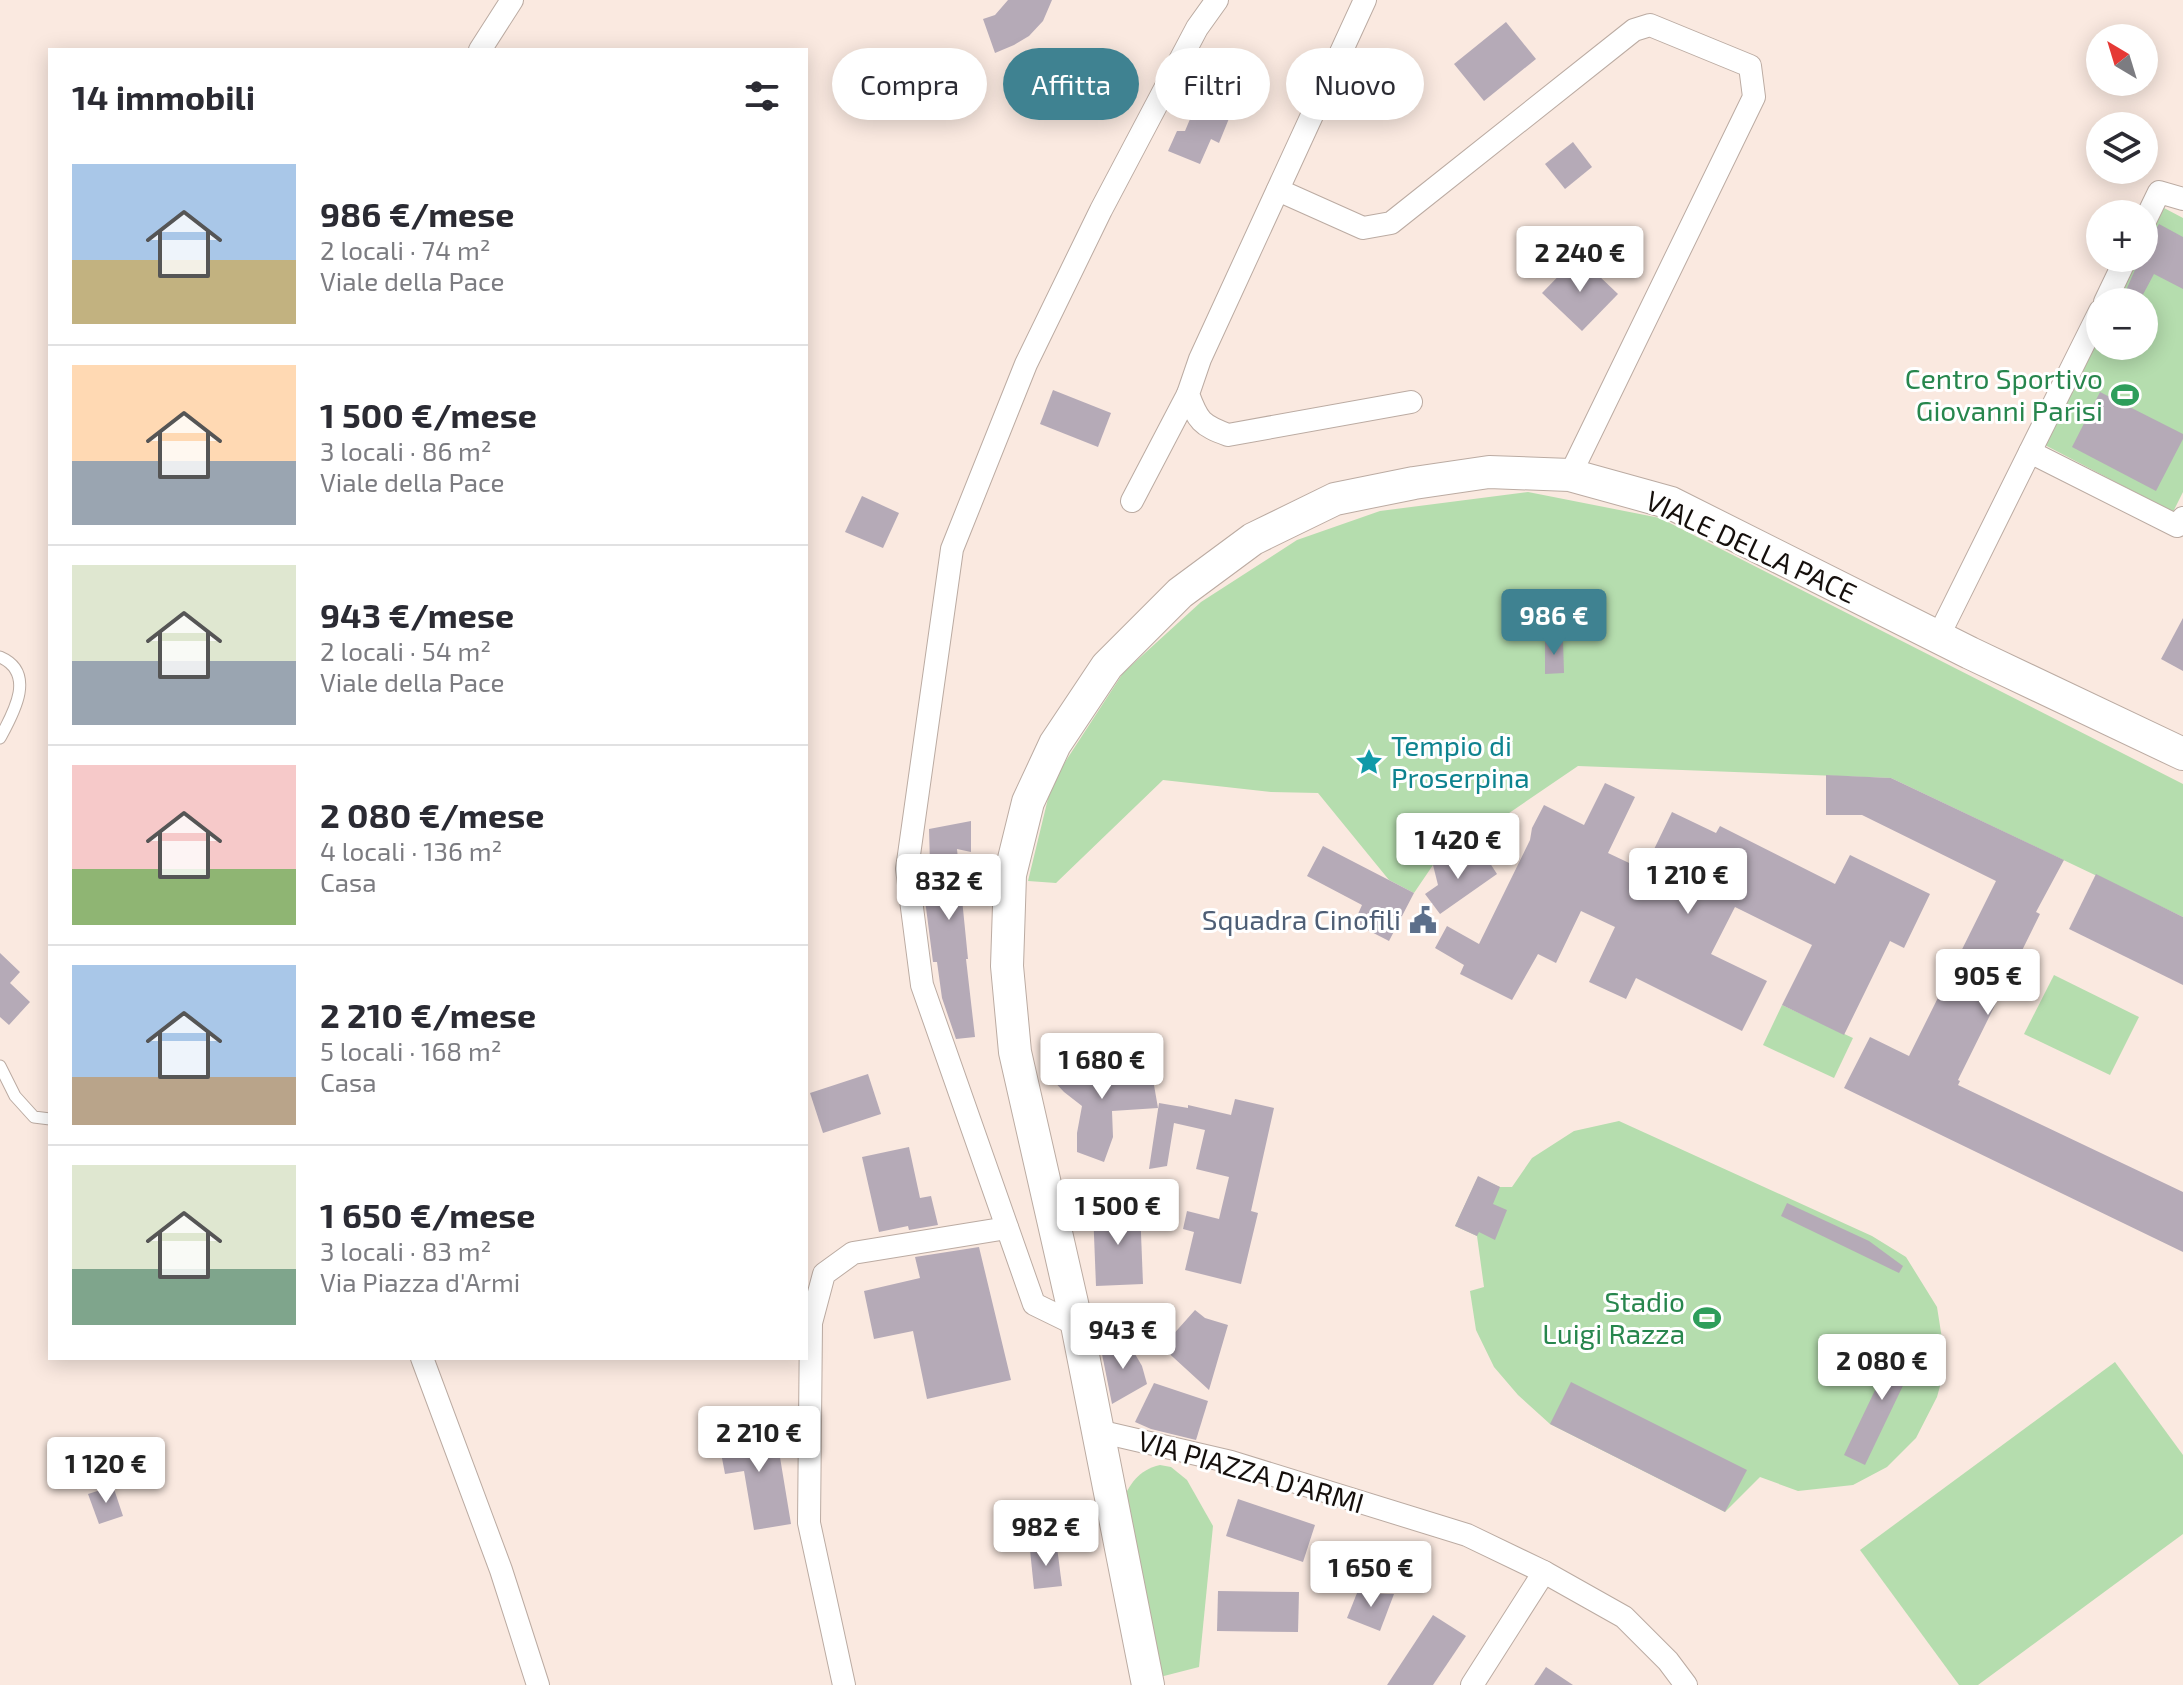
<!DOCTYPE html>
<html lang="it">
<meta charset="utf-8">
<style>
:root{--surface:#fff;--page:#f2f2f3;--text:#2b2b33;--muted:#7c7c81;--line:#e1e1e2;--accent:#3f8291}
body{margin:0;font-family:"Exo 2",sans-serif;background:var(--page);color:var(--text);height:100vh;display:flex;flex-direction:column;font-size:30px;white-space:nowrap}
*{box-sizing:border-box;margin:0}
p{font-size:26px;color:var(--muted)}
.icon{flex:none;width:44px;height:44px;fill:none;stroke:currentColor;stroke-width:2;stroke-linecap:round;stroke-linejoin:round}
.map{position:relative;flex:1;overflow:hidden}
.drawer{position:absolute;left:48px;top:48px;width:760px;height:1312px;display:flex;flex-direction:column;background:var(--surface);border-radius:0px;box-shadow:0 4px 20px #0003}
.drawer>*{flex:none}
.guide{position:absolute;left:832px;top:48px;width:760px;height:72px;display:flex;gap:16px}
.needle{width:52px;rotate:322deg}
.fabs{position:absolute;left:2086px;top:24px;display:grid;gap:16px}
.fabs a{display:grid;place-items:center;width:72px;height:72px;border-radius:50%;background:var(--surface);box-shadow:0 4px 20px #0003;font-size:40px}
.price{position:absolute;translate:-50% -68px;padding:0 18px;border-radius:8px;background:#fff;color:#222;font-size:26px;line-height:52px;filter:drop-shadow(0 2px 4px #0008)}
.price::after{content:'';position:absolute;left:50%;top:48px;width:24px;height:18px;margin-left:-12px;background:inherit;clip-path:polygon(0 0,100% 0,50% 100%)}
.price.current{background:var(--accent);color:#fff}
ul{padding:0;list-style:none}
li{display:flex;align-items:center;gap:24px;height:200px;padding:0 24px}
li+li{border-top:2px solid var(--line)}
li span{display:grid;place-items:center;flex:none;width:224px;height:160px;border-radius:0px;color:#555}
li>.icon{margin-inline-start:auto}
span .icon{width:96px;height:96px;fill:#fffc;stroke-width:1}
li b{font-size:34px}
h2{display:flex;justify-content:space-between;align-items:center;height:96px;padding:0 24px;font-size:34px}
.tag{padding:0 28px;border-radius:36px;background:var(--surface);box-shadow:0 4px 20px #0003;font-size:28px;line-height:72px}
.tag.current{background:var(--accent);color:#fff}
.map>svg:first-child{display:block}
.green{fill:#b5ddae}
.building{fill:#b5aab7}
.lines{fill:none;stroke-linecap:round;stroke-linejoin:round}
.lane-casing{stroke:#bbaba2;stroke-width:13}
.street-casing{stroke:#bbaba2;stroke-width:24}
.secondary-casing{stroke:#bbaba2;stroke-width:34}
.lane{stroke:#fff;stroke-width:11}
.street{stroke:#fff;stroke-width:22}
.secondary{stroke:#fff;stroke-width:32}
.labels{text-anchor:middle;stroke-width:6;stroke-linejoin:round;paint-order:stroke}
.leisure-label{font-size:28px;fill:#27864d;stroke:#fff;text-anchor:end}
.street-label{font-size:28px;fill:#150f0c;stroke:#fff}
.culture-label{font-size:28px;fill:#0d838f;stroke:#fff;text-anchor:start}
.service-label{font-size:28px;fill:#4e5e75;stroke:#fff;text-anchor:end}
</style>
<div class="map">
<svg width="2183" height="1685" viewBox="0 0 2183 1685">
<rect width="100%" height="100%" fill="#fae9e0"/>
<g class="green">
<polygon points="2164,208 2183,218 2183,492 2173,512 2041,443 2100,330 2100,346 2144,346 2144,302 2115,302 2138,258 2144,258 2144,247"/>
<polygon points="1528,492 1660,518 2183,784 2183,917 1891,778 1578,766 1433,865 1414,893 1389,880 1318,793 1271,792 1163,780 1056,883 1028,881 1052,782 1123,673 1201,602 1297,540 1380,511"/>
<polygon points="2054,975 2139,1017 2110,1075 2024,1034"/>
<polygon points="1782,1005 1853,1038 1834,1078 1763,1045"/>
<polygon points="1619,1121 1872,1236 1906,1257 1937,1307 1946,1364 1937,1397 1916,1438 1887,1467 1853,1485 1798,1491 1760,1477 1725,1512 1550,1424 1518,1395 1494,1367 1476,1330 1470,1291 1484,1287 1477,1236 1455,1226 1478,1177 1500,1187 1512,1187 1532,1158 1574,1131"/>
<polygon points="2115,1362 2183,1455 2183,1534 1978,1685 1959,1685 1860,1550"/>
<path d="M1160,1465L1171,1467L1187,1480L1213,1526L1199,1667L1156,1678L1121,1503C1130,1484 1138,1470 1160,1465Z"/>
</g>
<g class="building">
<polygon points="1008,0 1052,0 1043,21 1029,36 1014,45 995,53 983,19 995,15"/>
<polygon points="1506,22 1536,59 1484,101 1454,64"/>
<polygon points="1206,81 1239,94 1219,143 1211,139 1200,164 1168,151 1177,131 1185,131"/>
<polygon points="1573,142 1592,167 1565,189 1545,164"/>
<polygon points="2159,224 2183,237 2183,289 2154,274 2139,302 2121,302 2140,258 2144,258 2144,247"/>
<polygon points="1578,256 1618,294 1582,331 1542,293"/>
<polygon points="1053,390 1111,413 1098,447 1040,424"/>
<polygon points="2100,392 2183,434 2183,439 2156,491 2072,447"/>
<polygon points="862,496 899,513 883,548 845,532"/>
<polygon points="2183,618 2183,671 2161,659"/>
<polygon points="1563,640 1564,673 1545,674 1545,641"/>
<polygon points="1826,775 1891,778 2064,860 2036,912 2040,914 1958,1080 1960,1081 1958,1085 2183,1192 2183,1252 1844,1088 1870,1037 1909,1056 1996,881 1862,815 1826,815"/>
<polygon points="1605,783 1635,797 1608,853 1644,870 1672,812 1716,833 1720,826 1835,884 1850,855 1930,894 1904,948 1890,941 1844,1035 1782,1005 1812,945 1735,907 1711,954 1767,981 1742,1031 1636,978 1626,999 1589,982 1615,927 1581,911 1556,963 1538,954 1512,1000 1460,974 1464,965 1435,948 1447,926 1479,944 1530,840 1532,828 1544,805 1584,825"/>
<polygon points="971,821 971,852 957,849 968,959 966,959 975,1037 956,1039 942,998 937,962 933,962 921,869 922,866 930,865 929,829"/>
<polygon points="1323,846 1414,893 1389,941 1354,923 1362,905 1307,876"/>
<polygon points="1450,853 1461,870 1484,854 1497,874 1440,914 1425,894 1438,885 1433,865"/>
<polygon points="2096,874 2183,917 2183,985 2069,929"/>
<polygon points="0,953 20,972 10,983 30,1002 9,1025 0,1017"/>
<polygon points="1069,1054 1087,1064 1106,1083 1128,1073 1151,1068 1158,1108 1112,1111 1113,1137 1104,1162 1077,1152 1077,1133 1082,1106 1064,1092 1047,1074"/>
<polygon points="868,1074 881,1114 823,1133 810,1093"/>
<polygon points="1235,1099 1274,1108 1251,1211 1258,1213 1241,1284 1185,1270 1194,1232 1183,1229 1187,1211 1219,1219 1229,1177 1196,1169 1205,1130 1174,1123 1167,1166 1149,1169 1159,1103 1188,1108 1188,1105 1231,1115"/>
<polygon points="909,1147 920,1198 931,1196 938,1225 909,1230 908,1226 879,1232 862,1157"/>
<polygon points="1478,1176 1500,1187 1493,1204 1507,1210 1495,1240 1479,1232 1477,1236 1455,1226"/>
<polygon points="1787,1203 1869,1241 1903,1266 1899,1273 1781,1216"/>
<polygon points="1140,1208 1143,1284 1096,1286 1093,1210"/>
<polygon points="979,1247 1011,1380 927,1399 913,1331 874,1339 864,1291 920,1278 915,1257"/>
<polygon points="1195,1310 1205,1318 1228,1325 1209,1390 1162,1347"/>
<polygon points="1900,1338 1921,1348 1865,1465 1844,1455"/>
<polygon points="1128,1342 1142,1366 1147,1384 1112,1404 1101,1349"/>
<polygon points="1571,1382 1747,1470 1725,1512 1550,1424"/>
<polygon points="1154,1383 1208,1401 1196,1440 1151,1429 1135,1422"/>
<polygon points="775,1427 791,1524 754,1530 744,1471 725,1474 718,1437"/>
<polygon points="113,1486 123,1516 99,1524 88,1494"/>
<polygon points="1238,1499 1315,1525 1303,1562 1226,1536"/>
<polygon points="1057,1547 1062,1586 1034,1589 1030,1550"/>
<polygon points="1374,1550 1411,1564 1401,1591 1396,1590 1395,1593 1362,1582"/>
<polygon points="1218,1591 1299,1592 1298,1632 1217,1631"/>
<polygon points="1357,1593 1394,1594 1380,1631 1347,1618"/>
<polygon points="1433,1615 1466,1636 1433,1685 1387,1685"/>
<polygon points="1546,1667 1573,1685 1534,1685"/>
</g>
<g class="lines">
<g class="lane-casing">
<g id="lane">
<path d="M0,657C37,673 13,714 0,738"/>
<polyline points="0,1066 15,1096 34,1117 50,1119"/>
</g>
</g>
<g class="street-casing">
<g id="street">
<path d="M1365,0L1200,359L1188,394C1198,421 1201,425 1228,435L1411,402"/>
<polyline points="480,50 512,0"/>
<polyline points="1278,190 1363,228 1391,223 1634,30 1650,25 1750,66 1754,97 1570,475"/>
<polyline points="2144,223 2159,192 2183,199"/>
<polyline points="2105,302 2126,258"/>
<polyline points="2030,452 2177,526 2183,518"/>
<polyline points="1132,501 1188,394"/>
<polyline points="1938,637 2100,311"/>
<polyline points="1077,1325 1034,1304 922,985 907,869 952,549 1026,364 1101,210 1197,28 1217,0"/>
<polyline points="422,1358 501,1570 538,1685"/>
<polyline points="1098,1431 1231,1462 1467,1535 1544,1572 1624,1617 1668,1661 1686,1685"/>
<polyline points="844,1685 809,1523 811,1323 824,1274 853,1253 1007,1228"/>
<polyline points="1472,1685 1544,1572"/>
</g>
</g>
<g class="secondary-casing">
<polyline id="secondary" points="1148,1685 1077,1325 1015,1052 1007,966 1010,875 1028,802 1055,744 1107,666 1180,593 1253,539 1335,499 1414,483 1489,472 1570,475 1671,503 1970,653 2183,754"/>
</g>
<use href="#lane" class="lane"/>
<use href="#street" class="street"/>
<use href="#secondary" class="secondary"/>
</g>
<defs>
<g id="stadium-bare" transform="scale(2.16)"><path d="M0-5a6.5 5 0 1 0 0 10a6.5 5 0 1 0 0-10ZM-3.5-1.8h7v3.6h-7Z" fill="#2e9e5b" stroke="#fff" stroke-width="2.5" paint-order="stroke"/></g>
<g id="sight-bare" transform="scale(2.16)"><path d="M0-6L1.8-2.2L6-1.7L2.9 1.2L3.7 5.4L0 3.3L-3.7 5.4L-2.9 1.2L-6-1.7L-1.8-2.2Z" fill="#0f9aa8" stroke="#fff" stroke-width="2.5" paint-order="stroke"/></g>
<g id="civic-bare" transform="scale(2.16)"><path d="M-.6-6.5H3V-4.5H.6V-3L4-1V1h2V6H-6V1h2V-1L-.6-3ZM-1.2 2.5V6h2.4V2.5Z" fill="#5c6f8a" stroke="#fff" stroke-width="2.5" paint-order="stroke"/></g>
</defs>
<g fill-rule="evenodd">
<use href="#stadium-bare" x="2125" y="395"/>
<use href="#sight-bare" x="1369" y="762"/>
<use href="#civic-bare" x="1423" y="920"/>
<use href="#stadium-bare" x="1707" y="1318"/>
</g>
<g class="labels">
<g class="leisure-label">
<text x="2103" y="389">Centro Sportivo<tspan x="2103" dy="32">Giovanni Parisi</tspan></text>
<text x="1685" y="1312">Stadio<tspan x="1685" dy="32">Luigi Razza</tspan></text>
</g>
<g class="street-label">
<text transform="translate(1751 547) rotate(25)" y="10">VIALE DELLA PACE</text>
<text transform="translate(1251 1472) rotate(16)" y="10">VIA PIAZZA D'ARMI</text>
</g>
<g class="culture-label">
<text x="1391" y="756">Tempio di<tspan x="1391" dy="32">Proserpina</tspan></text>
</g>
<g class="service-label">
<text x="1401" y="930">Squadra Cinofili</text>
</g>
</g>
</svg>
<div class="fabs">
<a><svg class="needle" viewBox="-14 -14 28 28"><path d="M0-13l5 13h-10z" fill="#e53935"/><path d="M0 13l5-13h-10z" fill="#7c7c81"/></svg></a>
<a><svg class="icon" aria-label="layers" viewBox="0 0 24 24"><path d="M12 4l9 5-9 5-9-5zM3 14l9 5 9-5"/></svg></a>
<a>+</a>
<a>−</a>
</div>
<b class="price" style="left:1580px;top:294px">2 240 €</b>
<b class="price current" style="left:1554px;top:657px">986 €</b>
<b class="price" style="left:1458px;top:881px">1 420 €</b>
<b class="price" style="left:1688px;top:916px">1 210 €</b>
<b class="price" style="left:949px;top:922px">832 €</b>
<b class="price" style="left:1988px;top:1017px">905 €</b>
<b class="price" style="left:1102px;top:1101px">1 680 €</b>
<b class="price" style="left:1118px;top:1247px">1 500 €</b>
<b class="price" style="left:1123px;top:1371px">943 €</b>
<b class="price" style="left:1882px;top:1402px">2 080 €</b>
<b class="price" style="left:759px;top:1474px">2 210 €</b>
<b class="price" style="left:106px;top:1505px">1 120 €</b>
<b class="price" style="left:1046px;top:1568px">982 €</b>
<b class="price" style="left:1371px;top:1609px">1 650 €</b>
<div class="guide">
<a class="tag">Compra</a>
<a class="tag current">Affitta</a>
<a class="tag">Filtri</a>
<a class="tag">Nuovo</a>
</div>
<section class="drawer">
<h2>14 immobili<svg class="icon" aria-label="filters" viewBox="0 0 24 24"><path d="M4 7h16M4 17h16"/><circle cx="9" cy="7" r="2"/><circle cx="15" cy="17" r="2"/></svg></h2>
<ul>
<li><span style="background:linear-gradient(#a9c7e8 60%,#c2b280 0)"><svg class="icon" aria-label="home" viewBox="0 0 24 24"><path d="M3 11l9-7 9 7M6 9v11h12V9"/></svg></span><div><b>986 €/mese</b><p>2 locali · 74 m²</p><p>Viale della Pace</p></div></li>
<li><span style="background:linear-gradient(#ffd9b3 60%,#9aa5b1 0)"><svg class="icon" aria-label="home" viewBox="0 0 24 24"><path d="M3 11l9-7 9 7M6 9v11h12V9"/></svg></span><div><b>1 500 €/mese</b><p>3 locali · 86 m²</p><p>Viale della Pace</p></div></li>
<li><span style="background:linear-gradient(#dfe7d0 60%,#9aa5b1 0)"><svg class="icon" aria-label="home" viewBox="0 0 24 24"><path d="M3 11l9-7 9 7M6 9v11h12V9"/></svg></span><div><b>943 €/mese</b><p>2 locali · 54 m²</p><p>Viale della Pace</p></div></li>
<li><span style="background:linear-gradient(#f6c9c9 65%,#8fb573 0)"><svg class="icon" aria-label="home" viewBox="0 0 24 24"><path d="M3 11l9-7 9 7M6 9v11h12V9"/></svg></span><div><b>2 080 €/mese</b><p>4 locali · 136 m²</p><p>Casa</p></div></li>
<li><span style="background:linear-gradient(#a9c7e8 70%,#b9a48a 0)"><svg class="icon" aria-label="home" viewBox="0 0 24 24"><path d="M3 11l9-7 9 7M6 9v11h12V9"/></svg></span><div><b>2 210 €/mese</b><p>5 locali · 168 m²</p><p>Casa</p></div></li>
<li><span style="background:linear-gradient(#dfe7d0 65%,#7fa58c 0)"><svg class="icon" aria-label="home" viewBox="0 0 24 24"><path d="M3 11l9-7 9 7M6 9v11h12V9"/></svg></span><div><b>1 650 €/mese</b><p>3 locali · 83 m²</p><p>Via Piazza d'Armi</p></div></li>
</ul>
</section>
</div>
